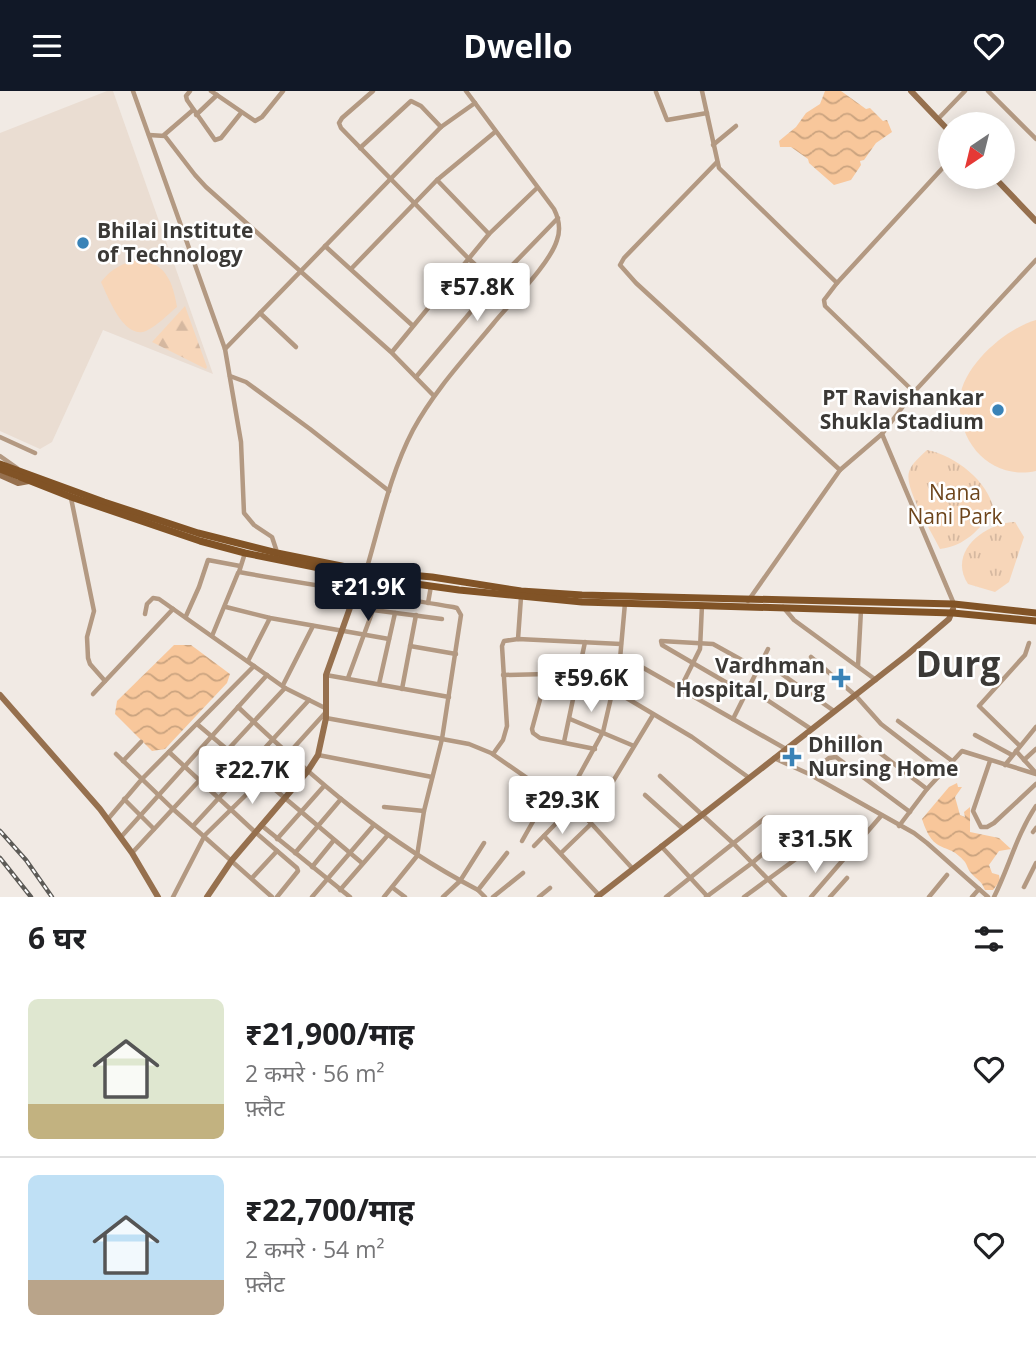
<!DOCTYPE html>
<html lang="hi">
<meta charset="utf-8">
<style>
:root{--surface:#fff;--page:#f2f2f2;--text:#202124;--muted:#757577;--line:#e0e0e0;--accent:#111827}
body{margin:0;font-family:"Open Sans","Noto Sans Devanagari",sans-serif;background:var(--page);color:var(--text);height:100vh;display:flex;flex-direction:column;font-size:26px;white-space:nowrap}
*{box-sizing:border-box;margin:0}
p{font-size:23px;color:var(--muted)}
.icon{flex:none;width:38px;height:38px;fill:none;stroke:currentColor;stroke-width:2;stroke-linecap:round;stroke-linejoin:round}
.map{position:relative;height:806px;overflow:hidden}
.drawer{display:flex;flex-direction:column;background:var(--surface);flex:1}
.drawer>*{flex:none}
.needle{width:46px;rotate:215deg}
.controls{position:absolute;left:938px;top:21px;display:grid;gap:14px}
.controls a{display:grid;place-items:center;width:77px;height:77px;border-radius:50%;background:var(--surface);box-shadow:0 4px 18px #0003;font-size:35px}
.price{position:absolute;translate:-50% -60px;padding:0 16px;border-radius:7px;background:#fff;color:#222;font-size:23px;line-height:46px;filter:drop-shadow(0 2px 4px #0008)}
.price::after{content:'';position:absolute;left:50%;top:42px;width:21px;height:16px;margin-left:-10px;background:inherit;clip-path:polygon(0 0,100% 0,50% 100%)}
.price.active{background:var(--accent);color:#fff}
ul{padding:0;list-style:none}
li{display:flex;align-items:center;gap:21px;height:175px;padding:0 28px}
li+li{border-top:2px solid var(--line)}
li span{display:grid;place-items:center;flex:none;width:196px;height:140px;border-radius:10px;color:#555}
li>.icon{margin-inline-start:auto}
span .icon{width:84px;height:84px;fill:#fffc;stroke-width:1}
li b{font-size:30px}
h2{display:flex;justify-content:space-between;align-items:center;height:84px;padding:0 28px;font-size:30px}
header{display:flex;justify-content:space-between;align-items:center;height:91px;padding:0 28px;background:var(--accent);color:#fff;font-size:32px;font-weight:700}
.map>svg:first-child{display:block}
.built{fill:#eaddd2}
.forest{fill:url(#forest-firs)}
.park{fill:url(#park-tufts)}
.pitch{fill:#f7d6b9}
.water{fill:url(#water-waves)}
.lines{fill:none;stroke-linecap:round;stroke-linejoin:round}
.street{stroke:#b39982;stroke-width:4.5}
.secondary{stroke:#96704e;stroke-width:6}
.primary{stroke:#815326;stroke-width:7}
.rail-casing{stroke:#5d5b57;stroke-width:4.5}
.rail{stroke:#fff;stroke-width:2;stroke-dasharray:5;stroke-linecap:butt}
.poi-dot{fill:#3a83b7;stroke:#fff;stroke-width:2.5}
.labels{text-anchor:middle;stroke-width:5;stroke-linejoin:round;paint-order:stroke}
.poi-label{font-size:21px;font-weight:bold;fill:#3b3936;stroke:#fff;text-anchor:start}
.park-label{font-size:21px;fill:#6d451c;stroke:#fff}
.town-label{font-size:35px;font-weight:bold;fill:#3b3936;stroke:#fff}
</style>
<header><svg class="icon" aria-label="menu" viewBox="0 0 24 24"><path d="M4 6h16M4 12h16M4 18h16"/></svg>Dwello<svg class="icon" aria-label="heart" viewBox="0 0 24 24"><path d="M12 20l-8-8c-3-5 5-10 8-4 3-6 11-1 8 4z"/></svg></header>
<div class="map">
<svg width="1036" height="806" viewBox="0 0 1036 806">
<defs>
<pattern id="forest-firs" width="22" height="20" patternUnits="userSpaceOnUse" patternTransform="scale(1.75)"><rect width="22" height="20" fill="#f7d6b9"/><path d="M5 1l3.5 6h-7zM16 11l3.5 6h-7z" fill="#d5b8a0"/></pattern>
<pattern id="park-tufts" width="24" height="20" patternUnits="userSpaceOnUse" patternTransform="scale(1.75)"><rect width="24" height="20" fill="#f7d6b9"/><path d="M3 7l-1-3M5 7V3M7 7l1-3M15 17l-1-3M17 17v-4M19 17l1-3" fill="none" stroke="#d5b8a0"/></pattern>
<pattern id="water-waves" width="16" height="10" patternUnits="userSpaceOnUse" patternTransform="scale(1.75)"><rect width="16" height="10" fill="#f8c79b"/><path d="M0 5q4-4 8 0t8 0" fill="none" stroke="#caa37f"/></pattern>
</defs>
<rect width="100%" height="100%" fill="#f1eae4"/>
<polygon class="built" points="107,0 113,0 213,283 103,239 52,351 40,358 0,340 0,42"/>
<polygon class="forest" points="185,215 207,276 206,278 152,251"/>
<g class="park">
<path d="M927,359C956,365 988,390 994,419C979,439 965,455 940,458C932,442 904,397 909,381C911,373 921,365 927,359Z"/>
<path d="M1015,431L1024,446L1009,491L995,501L968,493C947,461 985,432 1015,431Z"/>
</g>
<g class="pitch">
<path d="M140,169C166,172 173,192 177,216C167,224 157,235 146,240C124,249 108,206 101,191C112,177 122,172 140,169Z"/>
<path d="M1036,229V380C991,390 956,351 960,307C963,274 1007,237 1036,229Z"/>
</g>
<g class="water">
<polygon points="825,0 841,0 866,18 870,17 883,30 887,29 892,41 876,52 864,69 860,70 861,74 851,89 834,94 809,72 808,68 791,56 780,56 779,50 796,36 806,22 820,13"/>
<polygon points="174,554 191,554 230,583 227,592 165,658 152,660 115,623 117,610"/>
<path d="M957,692L958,696H962L955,706L960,724L965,726L964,721L970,716V741L999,747L1011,758L999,760L989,774L992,782L999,784L1000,790L993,799H985C981,789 977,789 971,782C968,779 967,774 965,771C947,749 934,766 922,728L949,696Z"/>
</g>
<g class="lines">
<g class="street">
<polyline points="133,0 225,258 241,351 244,422 254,434 272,446 277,461"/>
<polyline points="190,0 186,5 187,9 215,49 221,47 241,22"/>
<polyline points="211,0 255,30 262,26 283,0"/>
<polyline points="373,0 342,27 339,32 341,37 468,167 513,209"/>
<polyline points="702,0 719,77 837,192 824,209 825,215 914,301"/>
<polyline points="988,0 1036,48"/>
<polyline points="656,1 667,29 707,22"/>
<polyline points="196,24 217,4"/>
<polyline points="938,28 965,0"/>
<polyline points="149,44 165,45 195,84 206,96 391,261 434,305"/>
<polyline points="164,44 193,19"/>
<polyline points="713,54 736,35"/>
<polyline points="360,57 411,10 421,15 441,36"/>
<polyline points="717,71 624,167 620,174 636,192 840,379"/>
<polyline points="437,89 489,143"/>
<polyline points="325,155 412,234"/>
<polyline points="351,178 437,89 495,41"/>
<polyline points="837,192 950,69"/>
<polyline points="260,222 296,256"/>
<polyline points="225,258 441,36 475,12"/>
<polyline points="392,261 489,143 537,97"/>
<polyline points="230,285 246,291 310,338 389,400"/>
<polyline points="416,286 495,192 558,127"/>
<polyline points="882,343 954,513"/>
<polyline points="0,346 35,362"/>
<polyline points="0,365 17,377"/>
<polyline points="71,407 94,520 87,546 88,567 90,573 105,590"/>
<path d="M245,462L239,481C310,494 381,504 453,516L457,517L461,524L442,648L424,720L417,765L384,806"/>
<path d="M366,480C380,433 390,383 413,339C434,300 465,267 493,233C510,212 550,173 557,149C561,138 559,128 554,118L466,0"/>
<polyline points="748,510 840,379 882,343 914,301 1036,169"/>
<polyline points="428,512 431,495"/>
<polyline points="226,516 270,527 389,548"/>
<polyline points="783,516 794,529 876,589"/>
<polyline points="145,523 147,513 153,507 159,508 285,597 325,617"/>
<polyline points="186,525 199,496 208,469 240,475"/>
<polyline points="212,545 238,482"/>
<polyline points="518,548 521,506"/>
<polyline points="410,555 456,563"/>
<polyline points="768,558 733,628 786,658"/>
<polyline points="811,566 856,605 881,633 942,680"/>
<polyline points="620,568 640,575 733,628"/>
<polyline points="762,569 834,620"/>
<polyline points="248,570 270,527"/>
<polyline points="858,575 861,519"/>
<polyline points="547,583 532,638 533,642 540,647 595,658"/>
<polyline points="326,584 449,606"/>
<polyline points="503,584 547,583 579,586"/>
<polyline points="348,587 373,519 442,528"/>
<polyline points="379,593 395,522"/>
<polyline points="283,594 313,535"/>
<polyline points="749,597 811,638"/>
<polyline points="402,598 416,524"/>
<polyline points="680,598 700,558 702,514"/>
<polyline points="613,599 692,646 748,686"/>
<polyline points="93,603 173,518"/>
<polyline points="746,603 662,554 661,550 713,553 758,578"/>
<path d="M238,616C314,688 384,750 478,799L485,806"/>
<polyline points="326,627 442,648 469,653 491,662 589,730 632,777"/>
<polyline points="570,628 634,655"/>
<polyline points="898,630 951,669"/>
<polyline points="197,633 362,772"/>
<polyline points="975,644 1012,664"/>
<polyline points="859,646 927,698"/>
<polyline points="564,651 585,551"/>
<polyline points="1020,655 979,615 1025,564 1029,552"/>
<polyline points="1016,660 1036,682"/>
<polyline points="169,661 255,741 297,777 298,780 277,806"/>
<polyline points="116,663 173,718 272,806"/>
<polyline points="493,663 503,649 507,635 502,555 504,550 518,548 621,553"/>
<polyline points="318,664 432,686"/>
<polyline points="774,667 809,683 914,742 927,752 988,806"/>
<polyline points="1024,669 1036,658"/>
<polyline points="123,670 141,651"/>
<polyline points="990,670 973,720 981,736 987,736 994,732 1036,693"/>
<polyline points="1005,674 1036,636"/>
<polyline points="809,683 829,667 836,666 910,721"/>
<polyline points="660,685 734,753 785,806"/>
<polyline points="645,704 683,738"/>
<polyline points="124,708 154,738"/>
<polyline points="564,712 603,641 620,568 625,512"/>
<polyline points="384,716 424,720"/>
<polyline points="108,728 142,688 254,575"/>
<polyline points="589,730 653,624"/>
<polyline points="261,734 350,806"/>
<polyline points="193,735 309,609"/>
<polyline points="899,735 927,698 962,660 1036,683"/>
<polyline points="1033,741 1036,737"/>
<polyline points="544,745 599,804"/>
<polyline points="121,746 267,584"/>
<polyline points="277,748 324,695"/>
<polyline points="522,750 549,702"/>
<polyline points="534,755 571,717"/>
<polyline points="661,755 708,806"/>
<polyline points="132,762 285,597"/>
<polyline points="295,762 341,708"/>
<polyline points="561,762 591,733"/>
<polyline points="312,776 334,749"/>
<polyline points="252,787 277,760"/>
<polyline points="1024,796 1036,772"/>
<polyline points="393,797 405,806"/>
<polyline points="340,799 387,745"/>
<polyline points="478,799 507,762"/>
<polyline points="173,806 205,744 288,663 326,621"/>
<polyline points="312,806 373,735"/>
<polyline points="443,806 460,790 484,752"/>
<polyline points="493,806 523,782"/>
<polyline points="539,806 550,797"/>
<polyline points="666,806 765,727"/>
<polyline points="706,806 752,772 794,736"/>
<polyline points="744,806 800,765 814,751"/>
<polyline points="811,806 881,725"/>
<polyline points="830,806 847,787"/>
<polyline points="929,806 947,784"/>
<polyline points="972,806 979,798"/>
<path d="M994,806C1009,776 1017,743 1036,715"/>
</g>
<g class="secondary">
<polyline points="911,0 950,41"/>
<polyline points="994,86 1036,130"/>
<polyline points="0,384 18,392 29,390"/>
<polyline points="0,604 100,718 132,762 158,806"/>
<polyline points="207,806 232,769 307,681 318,664 326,627 326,584 362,483"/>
<polyline points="597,806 908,563 949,528 953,518"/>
</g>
<g class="primary">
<polyline points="0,373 104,411 198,442 277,462 366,480 432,486 521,500 582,504 954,513 1036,522"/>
<polyline points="0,378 71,406 200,450 245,462 359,485 459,499 582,511 953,522 1036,530"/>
</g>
<g class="rail-casing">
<g id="rail">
<polyline points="0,740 26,769 52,806"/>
<polyline points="0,767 31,806"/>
</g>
</g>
<use href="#rail" class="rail"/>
</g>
<g class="poi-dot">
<circle cx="83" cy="152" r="7"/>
<circle cx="998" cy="319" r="7"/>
<path d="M837.5 576.5h7v7h7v7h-7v7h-7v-7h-7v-7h7z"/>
<path d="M788.5 655.5h7v7h7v7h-7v7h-7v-7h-7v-7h7z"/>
</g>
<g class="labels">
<g class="poi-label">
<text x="97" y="147">Bhilai Institute<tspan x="97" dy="24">of Technology</tspan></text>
<text x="984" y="314" text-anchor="end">PT Ravishankar<tspan x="984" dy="24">Shukla Stadium</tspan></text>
<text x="825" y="582" text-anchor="end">Vardhman<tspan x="825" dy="24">Hospital, Durg</tspan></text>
<text x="808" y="661">Dhillon<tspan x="808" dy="24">Nursing Home</tspan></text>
</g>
<g class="park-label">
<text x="955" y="409">Nana<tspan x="955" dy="24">Nani Park</tspan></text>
</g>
<g class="town-label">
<text x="958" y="586">Durg</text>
</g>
</g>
</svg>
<div class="controls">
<a><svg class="needle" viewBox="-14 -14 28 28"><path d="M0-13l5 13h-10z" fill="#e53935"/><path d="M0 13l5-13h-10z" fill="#757577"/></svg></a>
</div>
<b class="price" style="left:477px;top:232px">₹57.8K</b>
<b class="price active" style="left:368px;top:532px">₹21.9K</b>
<b class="price" style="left:591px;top:623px">₹59.6K</b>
<b class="price" style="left:252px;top:715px">₹22.7K</b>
<b class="price" style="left:562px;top:745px">₹29.3K</b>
<b class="price" style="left:815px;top:784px">₹31.5K</b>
</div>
<section class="drawer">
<h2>6 घर<svg class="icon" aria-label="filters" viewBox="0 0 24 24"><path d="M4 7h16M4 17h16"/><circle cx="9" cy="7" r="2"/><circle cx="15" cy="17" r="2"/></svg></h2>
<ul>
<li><span style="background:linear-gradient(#dfe7d0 75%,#c2b280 0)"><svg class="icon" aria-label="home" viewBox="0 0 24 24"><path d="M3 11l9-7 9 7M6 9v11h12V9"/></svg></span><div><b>₹21,900/माह</b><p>2 कमरे · 56 m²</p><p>फ़्लैट</p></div><svg class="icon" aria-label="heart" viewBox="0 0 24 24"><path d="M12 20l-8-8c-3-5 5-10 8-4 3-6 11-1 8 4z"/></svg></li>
<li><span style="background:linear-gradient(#bfe0f5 75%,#b9a48a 0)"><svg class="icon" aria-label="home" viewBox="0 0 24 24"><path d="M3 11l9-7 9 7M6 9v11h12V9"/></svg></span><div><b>₹22,700/माह</b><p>2 कमरे · 54 m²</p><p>फ़्लैट</p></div><svg class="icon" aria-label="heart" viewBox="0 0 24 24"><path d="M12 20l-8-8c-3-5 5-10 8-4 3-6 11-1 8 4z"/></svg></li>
</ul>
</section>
